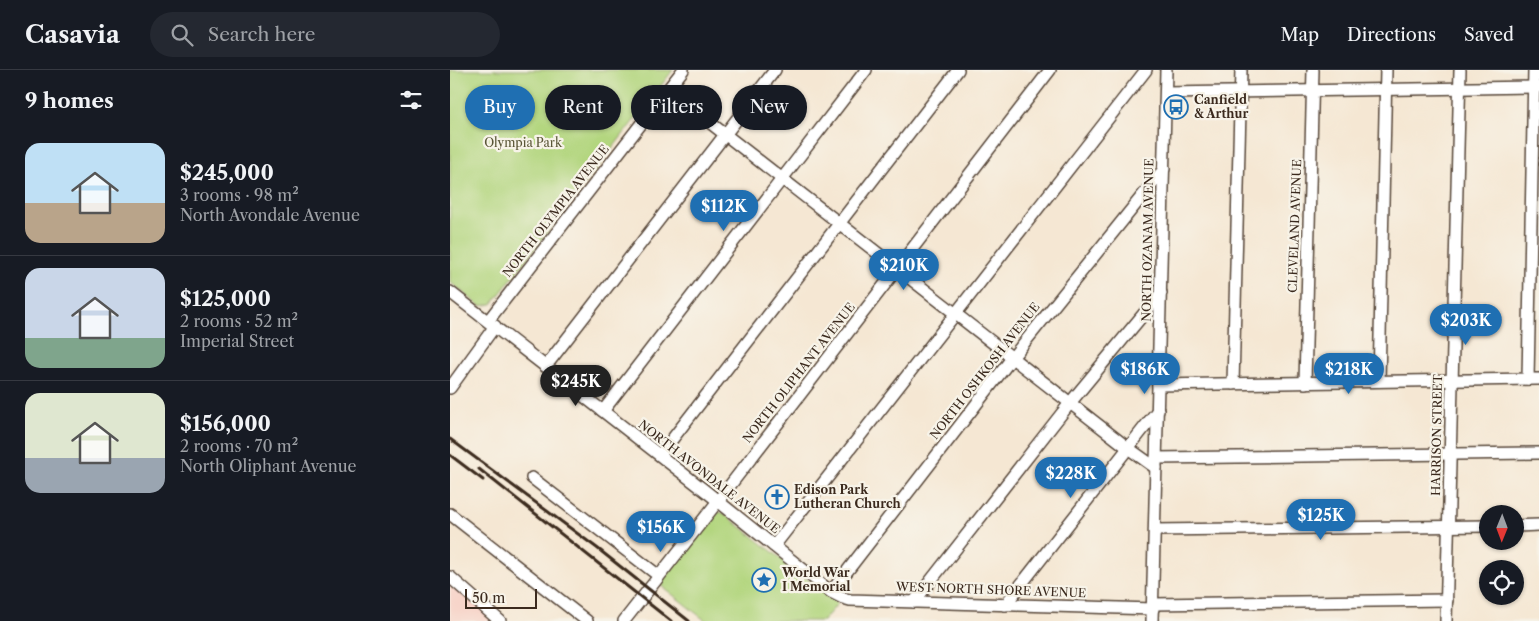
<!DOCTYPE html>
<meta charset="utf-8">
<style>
:root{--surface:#171b24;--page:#242831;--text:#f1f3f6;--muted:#9ea1a6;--line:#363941;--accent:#1f6fb2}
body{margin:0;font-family:"Libre Caslon Text",serif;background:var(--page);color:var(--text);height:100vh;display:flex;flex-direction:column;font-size:19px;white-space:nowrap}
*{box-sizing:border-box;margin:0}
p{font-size:16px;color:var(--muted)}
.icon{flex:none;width:28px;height:28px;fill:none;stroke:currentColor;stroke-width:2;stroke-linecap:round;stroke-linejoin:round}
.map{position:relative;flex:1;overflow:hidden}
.details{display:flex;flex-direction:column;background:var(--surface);width:450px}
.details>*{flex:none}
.guide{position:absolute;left:15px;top:15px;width:475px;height:45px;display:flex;gap:10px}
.needle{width:32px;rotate:181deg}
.buttons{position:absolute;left:1029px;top:435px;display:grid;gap:10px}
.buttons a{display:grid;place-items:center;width:45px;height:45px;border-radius:50%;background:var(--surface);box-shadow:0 1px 4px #0004;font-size:25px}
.scale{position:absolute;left:15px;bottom:12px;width:72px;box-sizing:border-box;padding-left:5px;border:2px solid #3b2a1e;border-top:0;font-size:14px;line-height:18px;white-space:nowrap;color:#3b2a1e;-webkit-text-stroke:4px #f7f3e8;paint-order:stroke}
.price{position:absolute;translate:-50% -42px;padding:0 11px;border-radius:18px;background:var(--accent);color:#fff;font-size:16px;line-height:32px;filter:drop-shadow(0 1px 2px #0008)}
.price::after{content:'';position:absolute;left:50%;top:30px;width:15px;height:11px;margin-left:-8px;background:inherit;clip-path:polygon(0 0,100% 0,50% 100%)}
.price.on{background:#222;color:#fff}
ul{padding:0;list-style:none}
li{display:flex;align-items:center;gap:15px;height:125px;padding:0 25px}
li+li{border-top:1px solid var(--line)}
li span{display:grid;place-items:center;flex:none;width:140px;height:100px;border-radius:15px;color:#555}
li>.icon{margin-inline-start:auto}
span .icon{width:60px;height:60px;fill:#fffc;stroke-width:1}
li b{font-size:21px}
h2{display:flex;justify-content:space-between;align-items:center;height:60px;padding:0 25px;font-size:21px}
.pill{padding:0 18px;border-radius:22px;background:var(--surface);box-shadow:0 1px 4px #0004;font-size:18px;line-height:45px}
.pill.on{background:var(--accent);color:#fff}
header{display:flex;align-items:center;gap:30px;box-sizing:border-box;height:70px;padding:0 25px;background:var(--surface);border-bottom:1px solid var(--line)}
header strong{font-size:24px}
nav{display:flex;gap:28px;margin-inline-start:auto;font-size:18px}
.search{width:350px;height:45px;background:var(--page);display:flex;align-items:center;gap:12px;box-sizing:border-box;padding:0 18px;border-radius:28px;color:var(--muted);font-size:19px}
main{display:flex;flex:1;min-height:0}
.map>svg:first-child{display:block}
.built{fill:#f7d1c6}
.green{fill:#b3d67f;stroke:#77804e}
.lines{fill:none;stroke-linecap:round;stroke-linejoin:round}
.minor-casing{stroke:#574639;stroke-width:14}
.minor{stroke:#fff;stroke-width:11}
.rail{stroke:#3b2a1e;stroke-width:3}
.labels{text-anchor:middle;stroke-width:4.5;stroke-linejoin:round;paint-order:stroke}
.poi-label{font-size:12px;font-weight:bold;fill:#3b2a1e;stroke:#f7f3e8;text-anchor:start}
.park-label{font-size:12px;fill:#595536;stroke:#f7f3e8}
.street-label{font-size:12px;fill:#3b2a1e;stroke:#f7f3e8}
</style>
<header>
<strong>Casavia</strong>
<div class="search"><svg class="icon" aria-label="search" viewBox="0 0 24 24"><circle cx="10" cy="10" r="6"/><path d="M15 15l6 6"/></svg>Search here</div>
<nav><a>Map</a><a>Directions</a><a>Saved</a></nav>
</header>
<main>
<section class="details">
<h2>9 homes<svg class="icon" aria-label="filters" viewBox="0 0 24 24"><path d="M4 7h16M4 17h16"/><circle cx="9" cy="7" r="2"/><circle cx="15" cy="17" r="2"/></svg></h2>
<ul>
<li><span style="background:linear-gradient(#bfe0f5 60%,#b9a48a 0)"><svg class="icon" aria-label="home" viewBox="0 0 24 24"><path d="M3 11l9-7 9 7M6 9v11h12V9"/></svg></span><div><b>$245,000</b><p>3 rooms · 98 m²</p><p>North Avondale Avenue</p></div></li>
<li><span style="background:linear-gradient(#c9d6e8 70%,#7fa58c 0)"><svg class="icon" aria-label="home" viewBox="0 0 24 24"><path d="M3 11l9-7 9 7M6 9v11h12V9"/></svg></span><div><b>$125,000</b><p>2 rooms · 52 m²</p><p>Imperial Street</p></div></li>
<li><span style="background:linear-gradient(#dfe7d0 65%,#9aa5b1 0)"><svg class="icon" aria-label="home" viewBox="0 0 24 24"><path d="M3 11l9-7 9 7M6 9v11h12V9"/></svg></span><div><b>$156,000</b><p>2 rooms · 70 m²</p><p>North Oliphant Avenue</p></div></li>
</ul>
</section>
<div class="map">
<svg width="1089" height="551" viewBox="0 0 1089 551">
<rect width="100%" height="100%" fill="#f7f3e8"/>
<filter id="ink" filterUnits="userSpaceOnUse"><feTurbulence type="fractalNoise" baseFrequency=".02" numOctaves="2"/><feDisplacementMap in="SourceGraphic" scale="10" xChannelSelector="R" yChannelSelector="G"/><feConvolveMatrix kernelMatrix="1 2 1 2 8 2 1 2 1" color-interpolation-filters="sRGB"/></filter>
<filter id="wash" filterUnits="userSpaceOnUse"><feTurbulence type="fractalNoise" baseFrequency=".0096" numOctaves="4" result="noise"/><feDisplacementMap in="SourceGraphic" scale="20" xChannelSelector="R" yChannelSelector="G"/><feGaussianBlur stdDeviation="1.12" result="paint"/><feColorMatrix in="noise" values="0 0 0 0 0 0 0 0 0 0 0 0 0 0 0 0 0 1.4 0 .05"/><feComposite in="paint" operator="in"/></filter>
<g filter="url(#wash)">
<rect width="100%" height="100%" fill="#f5e7d3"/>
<polygon class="built" points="0,506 52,551 0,551"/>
<g class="green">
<polygon points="0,0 223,0 42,234 30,236 0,212"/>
<polygon points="269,442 273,443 388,533 373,551 256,551 209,514 266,444"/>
</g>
</g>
<g filter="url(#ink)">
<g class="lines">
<g class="minor-casing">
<g id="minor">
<polyline points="218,20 678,378 706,398"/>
<polyline points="716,23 1089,17"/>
<polyline points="0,222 258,423 381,522 393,528 400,530 703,539"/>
<polyline points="38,251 233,0"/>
<polyline points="96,296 325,0"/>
<polyline points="1078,309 1084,0"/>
<polyline points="929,311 936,0"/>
<polyline points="855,313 863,0"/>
<polyline points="783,314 791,0"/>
<polyline points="708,315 1089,309"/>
<polyline points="0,318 45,256"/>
<polyline points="153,341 416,0"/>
<polyline points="210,385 508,0"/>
<polyline points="706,388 1089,383"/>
<polyline points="82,408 209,506"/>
<polyline points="0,444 137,551"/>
<polyline points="1065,456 1089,455"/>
<polyline points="705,460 1038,456"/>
<polyline points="324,476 696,0"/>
<polyline points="0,507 50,551"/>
<polyline points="381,522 562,288 714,99"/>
<polyline points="464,532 620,333 711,223"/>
<polyline points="703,534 997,530"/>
<polyline points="555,535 708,340"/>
<polyline points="174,551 268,431 600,0"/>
<polyline points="702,551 716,0"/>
<polyline points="996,551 1010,0"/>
</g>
</g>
<use href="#minor" class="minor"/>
<g class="rail">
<polyline points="0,369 147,478 239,551"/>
<polyline points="0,385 33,410"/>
<polyline points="29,399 221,551"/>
</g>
</g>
</g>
<defs>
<g id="bus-ring" transform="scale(1.25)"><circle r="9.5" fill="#f7f3e8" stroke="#1f6fb2" stroke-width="1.5"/><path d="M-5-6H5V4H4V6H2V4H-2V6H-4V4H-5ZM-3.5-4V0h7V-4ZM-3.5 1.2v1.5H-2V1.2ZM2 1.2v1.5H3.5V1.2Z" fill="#1f6fb2"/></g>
<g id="church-ring" transform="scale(1.25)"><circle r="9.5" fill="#f7f3e8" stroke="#1f6fb2" stroke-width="1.5"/><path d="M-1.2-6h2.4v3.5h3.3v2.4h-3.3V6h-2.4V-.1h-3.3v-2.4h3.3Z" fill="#1f6fb2"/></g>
<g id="sight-ring" transform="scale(1.25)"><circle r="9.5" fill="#f7f3e8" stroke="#1f6fb2" stroke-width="1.5"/><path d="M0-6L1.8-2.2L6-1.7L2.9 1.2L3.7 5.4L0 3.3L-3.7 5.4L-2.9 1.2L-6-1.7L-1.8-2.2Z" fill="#1f6fb2"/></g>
</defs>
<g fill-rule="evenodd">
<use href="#bus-ring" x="726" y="37"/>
<use href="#church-ring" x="327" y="427"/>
<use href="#sight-ring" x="314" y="510"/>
</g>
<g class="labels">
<g class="poi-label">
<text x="744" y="34">Canfield<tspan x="744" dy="14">&amp; Arthur</tspan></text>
<text x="344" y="424">Edison Park<tspan x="344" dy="14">Lutheran Church</tspan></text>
<text x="332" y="507">World War<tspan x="332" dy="14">I Memorial</tspan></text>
</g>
<g class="park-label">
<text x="73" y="77">Olympia Park</text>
</g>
<g class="street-label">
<text transform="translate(106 141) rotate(-52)" y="4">NORTH OLYMPIA AVENUE</text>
<text transform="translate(845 156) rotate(-88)" y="4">CLEVELAND AVENUE</text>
<text transform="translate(698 170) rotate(-89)" y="4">NORTH OZANAM AVENUE</text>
<text transform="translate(535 301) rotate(-52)" y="4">NORTH OSHKOSH AVENUE</text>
<text transform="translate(349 303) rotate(-52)" y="4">NORTH OLIPHANT AVENUE</text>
<text transform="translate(987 365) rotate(-89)" y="4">HARRISON STREET</text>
<text transform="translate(259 407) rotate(38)" y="4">NORTH AVONDALE AVENUE</text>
<text transform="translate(541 520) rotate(2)" y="4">WEST NORTH SHORE AVENUE</text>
</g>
</g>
</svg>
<div class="buttons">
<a><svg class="needle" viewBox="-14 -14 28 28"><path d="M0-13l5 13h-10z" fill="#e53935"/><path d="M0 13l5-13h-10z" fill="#9ea1a6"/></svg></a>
<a><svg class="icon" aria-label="locate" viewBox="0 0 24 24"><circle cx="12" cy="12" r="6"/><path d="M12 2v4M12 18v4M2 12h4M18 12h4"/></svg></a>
</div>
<div class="scale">50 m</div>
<b class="price" style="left:274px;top:162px">$112K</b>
<b class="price" style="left:454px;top:221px">$210K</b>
<b class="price" style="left:1016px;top:276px">$203K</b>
<b class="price" style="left:695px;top:325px">$186K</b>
<b class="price" style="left:899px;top:325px">$218K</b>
<b class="price on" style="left:126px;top:337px">$245K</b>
<b class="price" style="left:621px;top:429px">$228K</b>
<b class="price" style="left:871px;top:471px">$125K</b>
<b class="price" style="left:211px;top:483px">$156K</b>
<div class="guide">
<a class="pill on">Buy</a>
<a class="pill">Rent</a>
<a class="pill">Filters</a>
<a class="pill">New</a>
</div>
</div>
</main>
